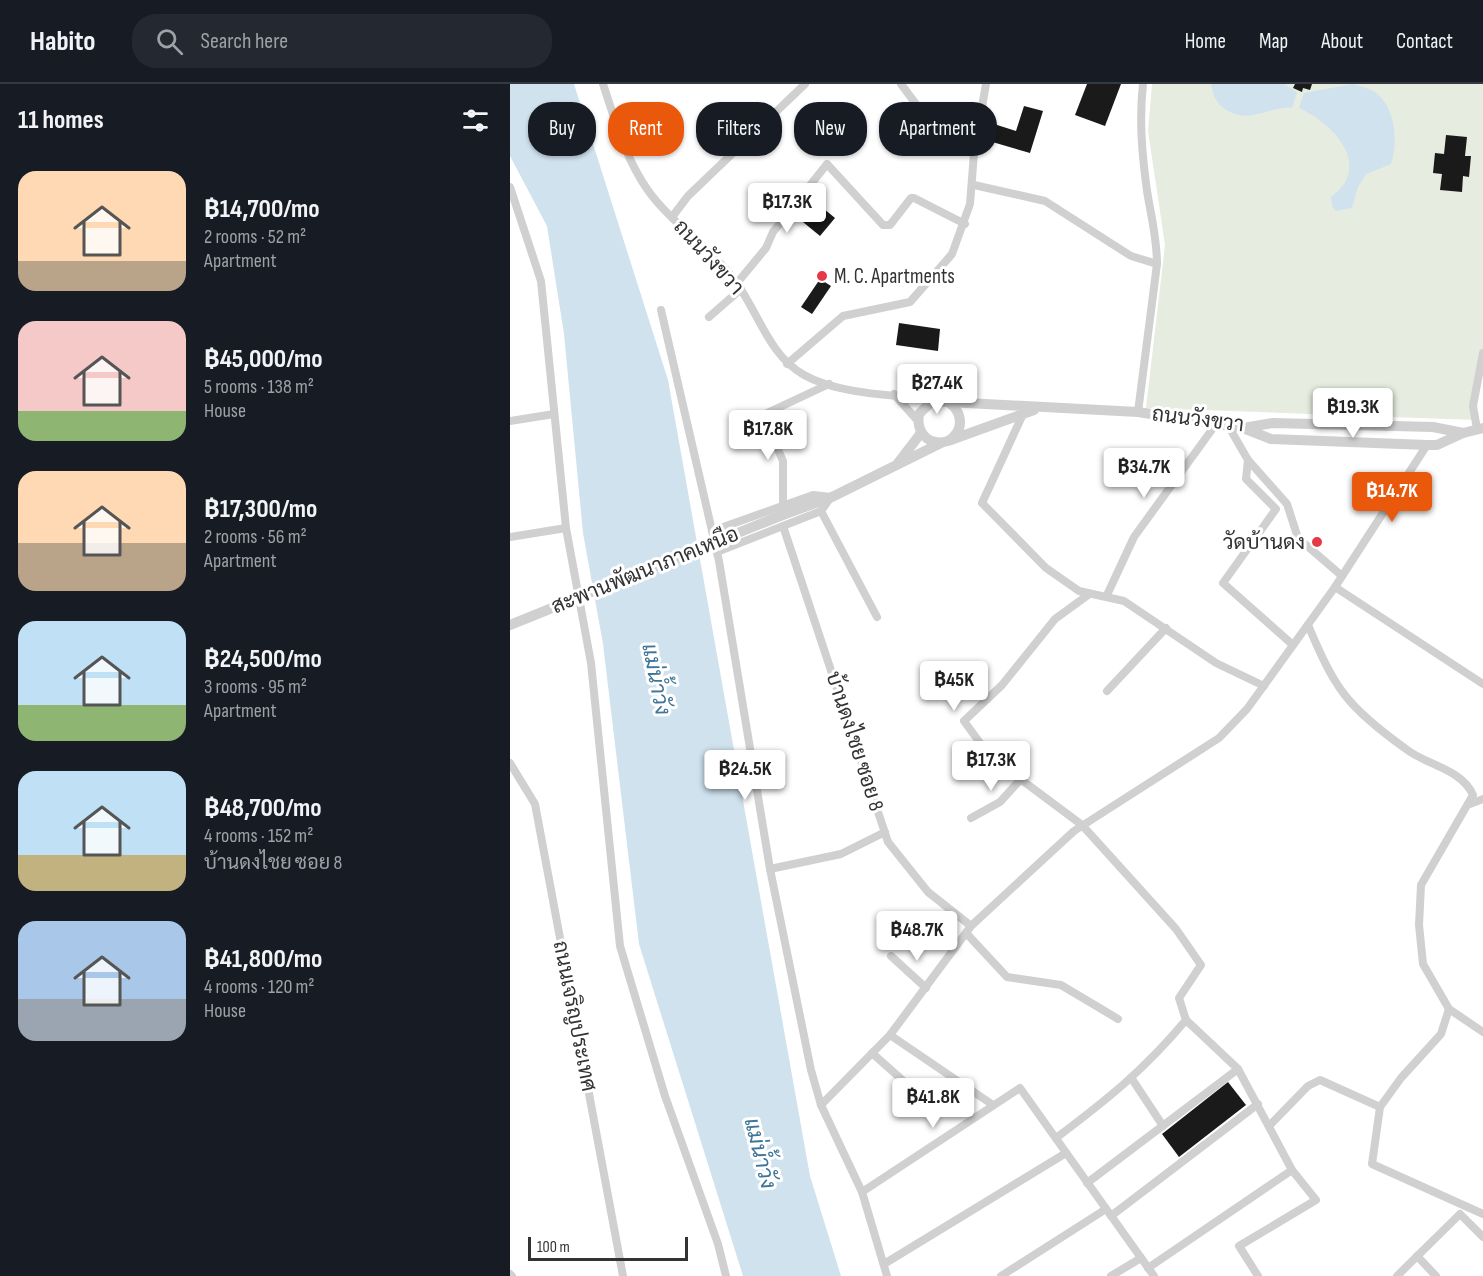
<!DOCTYPE html>
<meta charset="utf-8">
<style>
:root{--surface:#171b24;--page:#242831;--text:#f1f3f6;--muted:#9ea1a6;--line:#363941;--accent:#ea580c}
body{margin:0;font-family:"Sofia Sans Condensed",Sarabun,sans-serif;background:var(--page);color:var(--text);height:100vh;display:flex;flex-direction:column;font-size:22px;white-space:nowrap}
*{box-sizing:border-box;margin:0}
p{font-size:20px;color:var(--muted)}
.icon{flex:none;width:33px;height:33px;fill:none;stroke:currentColor;stroke-width:2;stroke-linecap:round;stroke-linejoin:round}
.map{position:relative;flex:1;overflow:hidden}
.sheet{display:flex;flex-direction:column;background:var(--surface);width:510px}
.sheet>*{flex:none}
.banner{position:absolute;left:18px;top:18px;width:570px;height:54px;display:flex;gap:12px}
.scale{position:absolute;left:18px;bottom:15px;width:160px;box-sizing:border-box;padding-left:6px;border:3px solid #333;border-top:0;font-size:16px;line-height:21px;white-space:nowrap;color:#333;-webkit-text-stroke:4px #fff;paint-order:stroke}
.price{position:absolute;translate:-50% -51px;padding:0 14px;border-radius:6px;background:#fff;color:#222;font-size:20px;line-height:39px;filter:drop-shadow(0 2px 3px #0008)}
.price::after{content:'';position:absolute;left:50%;top:36px;width:18px;height:14px;margin-left:-9px;background:inherit;clip-path:polygon(0 0,100% 0,50% 100%)}
.price.selected{background:var(--accent);color:#fff}
ul{padding:0;list-style:none}
li{display:flex;align-items:center;gap:18px;height:150px;padding:0 18px}
li span{display:grid;place-items:center;flex:none;width:168px;height:120px;border-radius:18px;color:#555}
li>.icon{margin-inline-start:auto}
span .icon{width:72px;height:72px;fill:#fffc;stroke-width:1}
li b{font-size:26px}
h2{display:flex;justify-content:space-between;align-items:center;height:72px;padding:0 18px;font-size:26px}
.tag{padding:0 21px;border-radius:24px;background:var(--surface);box-shadow:0 2px 4px #0004;font-size:21px;line-height:54px}
.tag.selected{background:var(--accent);color:#fff}
header{display:flex;align-items:center;gap:36px;box-sizing:border-box;height:84px;padding:0 30px;background:var(--surface);border-bottom:2px solid var(--line)}
header strong{font-size:28px}
nav{display:flex;gap:33px;margin-inline-start:auto;font-size:21px}
.search{width:420px;height:54px;background:var(--page);display:flex;align-items:center;gap:15px;box-sizing:border-box;padding:0 21px;border-radius:24px;color:var(--muted);font-size:22px}
main{display:flex;flex:1;min-height:0}
.map>svg:first-child{display:block}
.green{fill:#e6ecdf}
.water{fill:#cfe2ee}
.building{fill:#1a1a1a}
.lines{fill:none;stroke-linecap:round;stroke-linejoin:round}
.minor{stroke:#d0d0d0;stroke-width:8}
.tertiary{stroke:#d0d0d0;stroke-width:10}
.tertiary-bridge{stroke:#d0d0d0;stroke-width:10}
.poi-dot{fill:#e63946;stroke:#fff;stroke-width:2}
.labels{text-anchor:middle;stroke-width:6;stroke-linejoin:round;paint-order:stroke}
.street-label{font-size:21px;fill:#333;stroke:#fff}
.poi-label{font-size:21px;fill:#333;stroke:#fff;text-anchor:start}
.water-label{font-size:22px;font-style:italic;fill:#3f7597;stroke:#fff}
</style>
<header>
<strong>Habito</strong>
<div class="search"><svg class="icon" aria-label="search" viewBox="0 0 24 24"><circle cx="10" cy="10" r="6"/><path d="M15 15l6 6"/></svg>Search here</div>
<nav><a>Home</a><a>Map</a><a>About</a><a>Contact</a></nav>
</header>
<main>
<section class="sheet">
<h2>11 homes<svg class="icon" aria-label="filters" viewBox="0 0 24 24"><path d="M4 7h16M4 17h16"/><circle cx="9" cy="7" r="2"/><circle cx="15" cy="17" r="2"/></svg></h2>
<ul>
<li><span style="background:linear-gradient(#ffd9b3 75%,#b9a48a 0)"><svg class="icon" aria-label="home" viewBox="0 0 24 24"><path d="M3 11l9-7 9 7M6 9v11h12V9"/></svg></span><div><b>฿14,700/mo</b><p>2 rooms · 52 m²</p><p>Apartment</p></div></li>
<li><span style="background:linear-gradient(#f6c9c9 75%,#8fb573 0)"><svg class="icon" aria-label="home" viewBox="0 0 24 24"><path d="M3 11l9-7 9 7M6 9v11h12V9"/></svg></span><div><b>฿45,000/mo</b><p>5 rooms · 138 m²</p><p>House</p></div></li>
<li><span style="background:linear-gradient(#ffd9b3 60%,#b9a48a 0)"><svg class="icon" aria-label="home" viewBox="0 0 24 24"><path d="M3 11l9-7 9 7M6 9v11h12V9"/></svg></span><div><b>฿17,300/mo</b><p>2 rooms · 56 m²</p><p>Apartment</p></div></li>
<li><span style="background:linear-gradient(#bfe0f5 70%,#8fb573 0)"><svg class="icon" aria-label="home" viewBox="0 0 24 24"><path d="M3 11l9-7 9 7M6 9v11h12V9"/></svg></span><div><b>฿24,500/mo</b><p>3 rooms · 95 m²</p><p>Apartment</p></div></li>
<li><span style="background:linear-gradient(#bfe0f5 70%,#c2b280 0)"><svg class="icon" aria-label="home" viewBox="0 0 24 24"><path d="M3 11l9-7 9 7M6 9v11h12V9"/></svg></span><div><b>฿48,700/mo</b><p>4 rooms · 152 m²</p><p>บ้านดงไชย ซอย 8</p></div></li>
<li><span style="background:linear-gradient(#a9c7e8 65%,#9aa5b1 0)"><svg class="icon" aria-label="home" viewBox="0 0 24 24"><path d="M3 11l9-7 9 7M6 9v11h12V9"/></svg></span><div><b>฿41,800/mo</b><p>4 rooms · 120 m²</p><p>House</p></div></li>
</ul>
</section>
<div class="map">
<svg width="973" height="1192" viewBox="0 0 973 1192">
<rect width="100%" height="100%" fill="#fff"/>
<polygon class="green" points="642,0 973,0 973,275 965,336 636,324 655,161 638,47"/>
<g class="water">
<polygon points="0,0 64,0 158,296 300,1092 331,1192 233,1192 129,860 93,560 73,449 54,250 37,142 0,72"/>
<path d="M701,0H774L787,8L782,24C758,22 742,40 718,27C707,21 703,12 701,0Z"/>
<path d="M843,0C850,3 860,4 866,9C885,23 889,59 881,80L856,90L848,103L842,124L826,127L822,122L821,113C864,82 823,39 789,24L794,9Z"/>
</g>
<g class="building">
<polygon points="577,0 611,0 595,42 565,31"/>
<polygon points="785,0 802,0 800,6 793,4 792,8 783,4"/>
<polygon points="514,22 533,27 520,69 479,57 484,40 506,47"/>
<polygon points="936,51 957,53 955,72 961,72 959,93 953,92 952,108 930,106 932,90 923,89 925,69 934,70"/>
<polygon points="297,111 325,134 310,152 282,129"/>
<polygon points="310,195 321,202 302,230 291,223"/>
<polygon points="389,239 430,245 428,267 386,261"/>
<polygon points="718,998 736,1021 669,1073 652,1050"/>
</g>
<g class="lines">
<g class="minor">
<path d="M93,0C105,36 115,73 137,105C162,141 204,165 228,201C249,231 260,272 294,291C329,311 388,311 428,316"/>
<path d="M391,0C416,33 425,51 464,69"/>
<polyline points="464,101 535,117 621,172 647,180"/>
<polyline points="0,103 31,197 56,444 81,579 110,862 155,1012 208,1160 216,1192"/>
<polyline points="162,133 178,112 295,0"/>
<polyline points="227,199 256,164 263,148 317,80 373,141 380,141 401,114 404,114 455,140"/>
<polyline points="151,226 209,477 260,785 301,986 311,1021 352,1108 377,1192"/>
<polyline points="199,233 231,205"/>
<polyline points="277,280 333,232 400,218 442,170 460,120 464,69 476,0"/>
<polyline points="384,310 408,337"/>
<path d="M628,328L647,180C647,154 641,132 637,107C632,70 629,36 633,0"/>
<polyline points="513,330 472,419 536,484 569,507 614,517 706,579 754,602"/>
<polyline points="0,337 44,330"/>
<polyline points="719,343 738,376 736,395 766,425 713,499 783,561"/>
<polyline points="967,345 963,322 973,269"/>
<polyline points="738,376 777,420 788,454 832,492"/>
<polyline points="273,421 273,377 253,331 319,300"/>
<polyline points="311,427 367,533"/>
<polyline points="273,442 378,758 418,808 461,842"/>
<polyline points="202,447 303,411 321,413"/>
<polyline points="0,453 56,444"/>
<polyline points="207,468 311,427 321,413"/>
<polyline points="825,503 973,600"/>
<polyline points="578,511 545,535 492,601 454,637 470,659 489,679 572,741 666,845 691,881 669,914 676,936"/>
<polyline points="597,511 624,453 706,340"/>
<polyline points="597,607 656,544"/>
<polyline points="0,679 25,720 113,1192"/>
<polyline points="960,720 973,715"/>
<polyline points="461,734 490,718 510,696"/>
<polyline points="260,785 331,770 375,748"/>
<polyline points="457,850 497,893 551,901 608,935"/>
<polyline points="381,872 416,904"/>
<polyline points="939,925 973,948"/>
<polyline points="380,951 483,1021"/>
<polyline points="362,969 426,1026 430,1026 455,1004"/>
<polyline points="622,995 653,1042"/>
<polyline points="311,1021 380,951 461,842 564,747 709,654 737,625 825,503 917,361"/>
<polyline points="870,1023 862,1080 973,1130"/>
<path d="M759,1042L798,1002L810,996L870,1023L891,994L931,950L939,925L913,880L909,841L911,801L963,711C952,685 916,681 896,665C875,650 850,631 834,610C818,589 808,564 798,541"/>
<path d="M546,1054C598,1015 634,986 676,936L728,985L782,1086L806,1116L729,1162L748,1192"/>
<polyline points="577,1099 728,985"/>
<polyline points="352,1108 510,1004 644,1192"/>
<polyline points="601,1132 748,1020"/>
<polyline points="907,1172 926,1192"/>
<polyline points="374,1180 556,1069"/>
<polyline points="638,1184 782,1086"/>
<polyline points="0,1190 2,1192"/>
<polyline points="491,1192 596,1125"/>
<polyline points="601,1192 631,1174"/>
<polyline points="887,1192 950,1130 973,1153"/>
</g>
<g class="tertiary">
<polyline points="438,318 628,328 733,344 763,339 923,343 953,349 973,344"/>
<polyline points="733,344 761,355 917,361 927,361 953,349"/>
<path d="M438,357C454,347 454,329 438,318H421L409,330C406,348 418,363 438,357L524,326"/>
<polyline points="388,379 411,349"/>
<polyline points="270,432 322,413 431,359"/>
</g>
<polyline class="tertiary-bridge" points="0,541 270,432"/>
</g>
<g class="poi-dot">
<circle cx="312" cy="192" r="6"/>
<circle cx="807" cy="458" r="6"/>
</g>
<g class="labels">
<g class="street-label">
<text transform="translate(199 173) rotate(48)" y="7">ถนนวังขวา</text>
<text transform="translate(688 335) rotate(7)" y="7">ถนนวังขวา</text>
<text transform="translate(135 486) rotate(-22)" y="7">สะพานพัฒนาภาคเหนือ</text>
<text transform="translate(345 657) rotate(72)" y="7">บ้านดงไชย ซอย 8</text>
<text transform="translate(65 932) rotate(79)" y="7">ถนนเจริญประเทศ</text>
</g>
<g class="poi-label">
<text x="324" y="199">M. C. Apartments</text>
<text x="795" y="465" text-anchor="end">วัดบ้านดง</text>
</g>
<g class="water-label">
<text transform="translate(147 595) rotate(79)" y="8">แม่น้ำวัง</text>
<text transform="translate(251 1069) rotate(76)" y="8">แม่น้ำวัง</text>
</g>
</g>
</svg>
<div class="scale">100 m</div>
<b class="price" style="left:277px;top:150px">฿17.3K</b>
<b class="price" style="left:427px;top:331px">฿27.4K</b>
<b class="price" style="left:843px;top:355px">฿19.3K</b>
<b class="price" style="left:258px;top:377px">฿17.8K</b>
<b class="price" style="left:634px;top:415px">฿34.7K</b>
<b class="price selected" style="left:882px;top:439px">฿14.7K</b>
<b class="price" style="left:444px;top:628px">฿45K</b>
<b class="price" style="left:481px;top:708px">฿17.3K</b>
<b class="price" style="left:235px;top:717px">฿24.5K</b>
<b class="price" style="left:407px;top:878px">฿48.7K</b>
<b class="price" style="left:423px;top:1045px">฿41.8K</b>
<div class="banner">
<a class="tag">Buy</a>
<a class="tag selected">Rent</a>
<a class="tag">Filters</a>
<a class="tag">New</a>
<a class="tag">Apartment</a>
</div>
</div>
</main>
